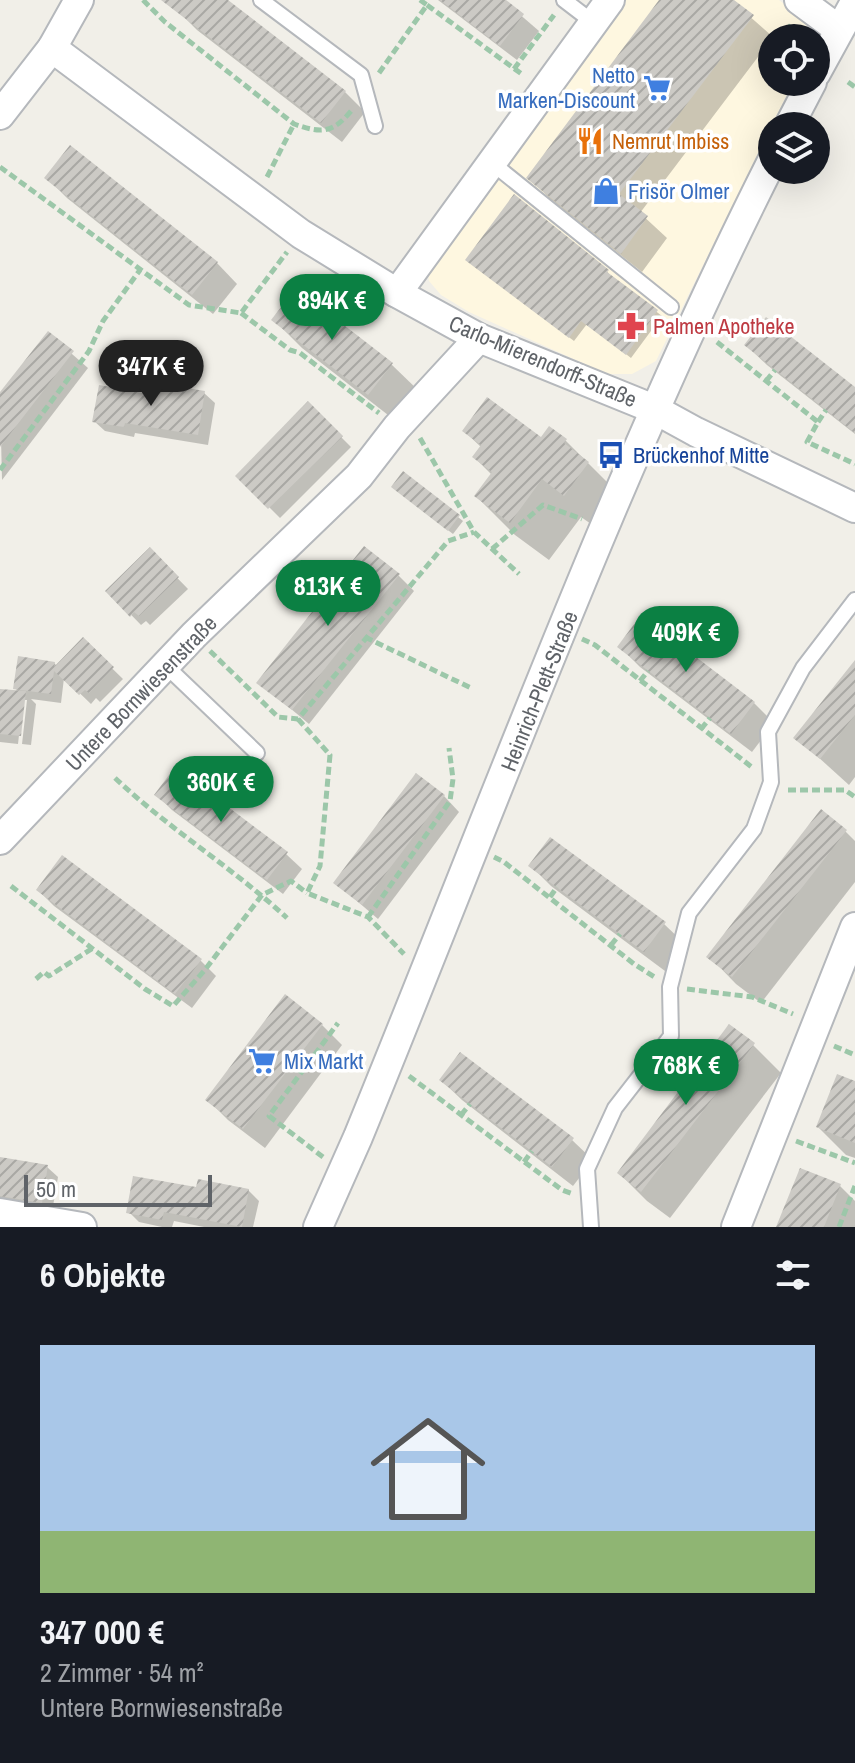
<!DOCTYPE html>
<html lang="de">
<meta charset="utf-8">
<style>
:root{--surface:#171b24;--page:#20242c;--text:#f1f3f6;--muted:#9ea1a6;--line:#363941;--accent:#0b8043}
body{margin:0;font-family:"Archivo Narrow",sans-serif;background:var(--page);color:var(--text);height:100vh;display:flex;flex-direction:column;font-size:30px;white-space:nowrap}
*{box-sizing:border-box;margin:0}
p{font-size:26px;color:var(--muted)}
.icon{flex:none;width:44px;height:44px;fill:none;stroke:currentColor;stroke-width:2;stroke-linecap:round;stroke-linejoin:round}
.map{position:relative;height:1227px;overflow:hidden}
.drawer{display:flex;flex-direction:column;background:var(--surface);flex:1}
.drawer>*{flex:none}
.controls{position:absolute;left:758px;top:24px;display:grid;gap:16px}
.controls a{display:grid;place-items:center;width:72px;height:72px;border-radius:50%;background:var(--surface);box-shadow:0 8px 32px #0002;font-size:40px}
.scale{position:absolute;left:24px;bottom:20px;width:188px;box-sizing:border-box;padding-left:8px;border:4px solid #5f6368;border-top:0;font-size:22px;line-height:28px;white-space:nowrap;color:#5f6368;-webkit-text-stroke:6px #fff;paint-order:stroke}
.price{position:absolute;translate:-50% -68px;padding:0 18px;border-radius:28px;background:var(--accent);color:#fff;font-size:26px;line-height:52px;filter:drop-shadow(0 2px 4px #0008)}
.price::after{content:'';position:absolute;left:50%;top:48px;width:24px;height:18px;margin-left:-12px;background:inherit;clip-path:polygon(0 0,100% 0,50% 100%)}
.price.active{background:#222;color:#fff}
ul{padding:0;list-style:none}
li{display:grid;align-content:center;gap:16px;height:424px;padding:0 40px}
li+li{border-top:2px solid var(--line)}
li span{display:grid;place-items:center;height:248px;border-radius:0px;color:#555}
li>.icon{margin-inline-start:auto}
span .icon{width:144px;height:144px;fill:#fffc;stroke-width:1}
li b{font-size:34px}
h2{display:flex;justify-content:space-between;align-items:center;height:96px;padding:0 40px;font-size:34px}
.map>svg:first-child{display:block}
.commercial{fill:#fef7e0}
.shadow{fill:#0003}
.building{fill:url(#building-hatch)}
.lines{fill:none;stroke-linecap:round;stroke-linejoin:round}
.service-casing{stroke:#b5b8bc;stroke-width:18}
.minor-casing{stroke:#b5b8bc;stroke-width:32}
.path{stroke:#9cc7a9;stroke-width:5;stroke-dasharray:8 4;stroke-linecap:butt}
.service{stroke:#fff;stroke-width:14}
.minor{stroke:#fff;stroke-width:28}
.labels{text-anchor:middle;stroke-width:7;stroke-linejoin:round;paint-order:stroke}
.shop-label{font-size:22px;fill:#366cbe;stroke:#fff;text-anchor:start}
.food-label{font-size:22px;fill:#c56008;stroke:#fff;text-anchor:start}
.health-label{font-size:22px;fill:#be3a42;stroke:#fff;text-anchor:start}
.street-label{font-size:22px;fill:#5f6368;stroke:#fff}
.transit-label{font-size:22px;fill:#164399;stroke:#fff;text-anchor:start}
</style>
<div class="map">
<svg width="855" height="1227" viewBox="0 0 855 1227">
<defs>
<pattern id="building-hatch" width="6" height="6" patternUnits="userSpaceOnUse" patternTransform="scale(2)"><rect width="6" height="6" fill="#cccac5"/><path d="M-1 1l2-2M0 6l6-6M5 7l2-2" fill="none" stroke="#a9a8a4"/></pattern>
</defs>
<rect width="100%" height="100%" fill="#f1efe8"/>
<polygon class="commercial" points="624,0 779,0 799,15 809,30 811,38 772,38 772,82 793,82 656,361 632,374 607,374 469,312 441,295 429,281 427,268 505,158"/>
<g class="shadow">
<polygon points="185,0 224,0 345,92 365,112 342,142 197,30 177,10"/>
<polygon points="438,0 503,0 539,31 517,60"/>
<polygon points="661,0 731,0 773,37 640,213 667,238 642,272 549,198 529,177"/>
<polygon points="47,178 217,263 237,284 213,314 67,198"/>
<polygon points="472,264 607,271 611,277 662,316 631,358 587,324 574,341"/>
<polygon points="297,291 392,365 420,392 397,422 302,348 274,320"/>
<polygon points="48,333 88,368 2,480 0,396"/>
<polygon points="746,345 855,390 855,434 767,365"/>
<polygon points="204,393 215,403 208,445 135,433 134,437 105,431 94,421 150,396"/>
<polygon points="308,404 351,447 280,518 238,476"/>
<polygon points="464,431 566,441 627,502 604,533 581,517 549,560 515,535 476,496 492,475 474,457 482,448"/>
<polygon points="403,474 463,521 453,534 398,491"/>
<polygon points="150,550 188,589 150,625 146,621 141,625 108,591"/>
<polygon points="398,575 414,591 309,724 259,682"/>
<polygon points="83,640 123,679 100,702 96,698 91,704 64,678 61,703 31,699 36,704 31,745 22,744 27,700 23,700 18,744 0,742 0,691 20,693 15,688 54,663 58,667"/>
<polygon points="620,647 754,703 774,723 752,752 640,667"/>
<polygon points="855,663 855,777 849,785 796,737"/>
<polygon points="157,795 286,854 302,869 283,894 172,810"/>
<polygon points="444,796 459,812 378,919 336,883"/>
<polygon points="845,831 855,841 855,882 761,1003 736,984 709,956"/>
<polygon points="531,866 664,924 685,944 665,971 551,886"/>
<polygon points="38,890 200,960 216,976 192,1008 54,906"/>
<polygon points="322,1025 342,1045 265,1148 228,1120 207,1099"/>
<polygon points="753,1045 781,1073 670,1218 647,1201 619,1173"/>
<polygon points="441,1080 572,1140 593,1160 573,1186 462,1100"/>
<polygon points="855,1083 855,1158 846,1155 818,1127"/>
<polygon points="0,1159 47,1167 58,1177 52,1212 0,1201"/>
<polygon points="801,1171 840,1186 855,1201 855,1227 779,1227"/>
<polygon points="198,1190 248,1190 259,1201 253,1227 204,1227 174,1221 172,1227 162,1227 139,1222 129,1212"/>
</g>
<g class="building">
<polygon points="161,0 228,0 346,91 321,123"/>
<polygon points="440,0 506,0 524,14 500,46"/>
<polygon points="659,0 734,0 754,15 619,194 648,216 621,254 526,178"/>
<polygon points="70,145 218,262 192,295 44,178"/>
<polygon points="514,194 609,270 607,272 658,310 626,355 581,321 569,338 465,260"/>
<polygon points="296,288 393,363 368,395 271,320"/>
<polygon points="766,317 855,387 855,433 744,345"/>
<polygon points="48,331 74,351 0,447 0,392"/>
<polygon points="150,382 205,391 198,435 125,423 124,427 92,422 99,385 148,394"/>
<polygon points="487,397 541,437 549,426 567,439 564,443 589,462 564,496 542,479 510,523 474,496 492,472 472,457 481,445 462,431"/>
<polygon points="308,401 343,436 268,509 235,476"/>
<polygon points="403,471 460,515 448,531 391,487"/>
<polygon points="364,546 400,574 292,710 256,683"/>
<polygon points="150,547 179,577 139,616 134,612 130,617 105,591"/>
<polygon points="641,615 755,702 731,734 617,647"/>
<polygon points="83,637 114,667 89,693 85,690 79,695 54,671 51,694 13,689 18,656 55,662 54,667"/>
<polygon points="855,660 855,715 820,759 793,738"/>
<polygon points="0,689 26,691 21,736 0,734"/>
<polygon points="175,767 288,852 267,880 154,795"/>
<polygon points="416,773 445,795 362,905 333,883"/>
<polygon points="821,809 847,830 732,977 706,957"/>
<polygon points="550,837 666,922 644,952 528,866"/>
<polygon points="62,855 202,959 175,994 36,890"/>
<polygon points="285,994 323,1024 243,1129 205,1100"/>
<polygon points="729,1024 755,1043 641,1192 617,1173"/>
<polygon points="460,1052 574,1138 552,1167 439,1080"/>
<polygon points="837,1074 855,1081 855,1143 816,1127"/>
<polygon points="0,1157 48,1165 42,1203 0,1196"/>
<polygon points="800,1168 841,1184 824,1227 776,1227"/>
<polygon points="133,1176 196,1187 198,1179 249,1189 242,1227 164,1212 162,1220 126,1213"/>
</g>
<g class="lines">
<g class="service-casing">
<g id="service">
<polyline points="261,0 361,75 375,126"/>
<polyline points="564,0 594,23"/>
<polyline points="492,163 671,307"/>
<polyline points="166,666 257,753"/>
<polyline points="591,1227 587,1169 615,1108 671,1036 670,987 689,913 754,829 771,782 768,732 803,668 855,600"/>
</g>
</g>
<g class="minor-casing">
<g id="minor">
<polyline points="799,0 838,29"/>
<polyline points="52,48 301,234 397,293 479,338 654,409 696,432 855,508"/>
<polyline points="816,73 855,2"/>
<polyline points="0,115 52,48 79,0"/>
<polyline points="789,126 812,82"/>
<polyline points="397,293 610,0"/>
<polyline points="0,840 194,635 359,476 397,427 479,338"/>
<polyline points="0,1213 82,1227"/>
<path d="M318,1227L358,1137C492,810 613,476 772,161"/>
<polyline points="736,1227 855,927"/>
</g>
</g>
<g class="path">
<path d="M143,0L165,22L294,124C322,134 333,133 352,110"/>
<polyline points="427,5 523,75"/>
<polyline points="782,37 791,25"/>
<polyline points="514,69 554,15"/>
<polyline points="379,73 427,5 420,0"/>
<polyline points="848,82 855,87"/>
<polyline points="0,167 189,305 241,313 287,252"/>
<polyline points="267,177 294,124"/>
<polyline points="241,313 290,350 300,353 379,413"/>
<polyline points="717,342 818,422 807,442 855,464"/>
<polyline points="766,381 775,370"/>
<polyline points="818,422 826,410"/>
<polyline points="420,438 474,532 519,574"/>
<polyline points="0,470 89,351 103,321 140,270"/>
<polyline points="492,549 543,505 582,519"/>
<polyline points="365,637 473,689"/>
<polyline points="582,639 595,645 753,768"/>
<polyline points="210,651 278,717 298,719 448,541 474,532"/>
<polyline points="640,681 648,671"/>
<polyline points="298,719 330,755 320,866 307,893 368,917 404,954"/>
<polyline points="701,729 710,718"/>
<path d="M115,778C169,829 233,868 287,918"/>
<polyline points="788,790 845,790 855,797"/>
<polyline points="494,857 504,862 634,964 656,978"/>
<polyline points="11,886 145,989 173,1006 204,971 262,895 291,881 307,893"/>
<polyline points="550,897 557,887"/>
<polyline points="368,917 450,801 453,779 449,748"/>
<polyline points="611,945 620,934"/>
<polyline points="36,979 44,972 49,976 93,948"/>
<polyline points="687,989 752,997 793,1014"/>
<polyline points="834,1046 855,1055"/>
<polyline points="292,1065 301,1072"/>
<polyline points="409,1076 562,1190 573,1194"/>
<polyline points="461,1115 470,1104"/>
<polyline points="796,1141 855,1163"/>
<polyline points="323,1157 269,1116 338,1023"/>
<polyline points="524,1162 532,1151"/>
<polyline points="839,1227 855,1186"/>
</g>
<use href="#service" class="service"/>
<use href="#minor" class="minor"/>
</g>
<defs>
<g id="supermarket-bare" transform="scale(2.16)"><path d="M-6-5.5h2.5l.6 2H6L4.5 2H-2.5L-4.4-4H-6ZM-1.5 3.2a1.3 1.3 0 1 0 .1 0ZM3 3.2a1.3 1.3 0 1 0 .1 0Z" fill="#3f7fe0" stroke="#fff" stroke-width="2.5" paint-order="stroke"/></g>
<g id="restaurant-bare" transform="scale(2.16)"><path d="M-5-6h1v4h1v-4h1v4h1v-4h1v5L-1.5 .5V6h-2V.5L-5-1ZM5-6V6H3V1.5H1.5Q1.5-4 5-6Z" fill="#e8710a" stroke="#fff" stroke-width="2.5" paint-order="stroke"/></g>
<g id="shop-bare" transform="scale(2.16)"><path d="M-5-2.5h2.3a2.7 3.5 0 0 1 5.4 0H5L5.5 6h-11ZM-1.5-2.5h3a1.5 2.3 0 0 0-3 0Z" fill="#3f7fe0" stroke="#fff" stroke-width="2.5" paint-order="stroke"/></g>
<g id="pharmacy-bare" transform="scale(2.16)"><path d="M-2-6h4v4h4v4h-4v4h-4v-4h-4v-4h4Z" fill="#e0444e" stroke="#fff" stroke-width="2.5" paint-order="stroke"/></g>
<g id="bus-bare" transform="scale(2.16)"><path d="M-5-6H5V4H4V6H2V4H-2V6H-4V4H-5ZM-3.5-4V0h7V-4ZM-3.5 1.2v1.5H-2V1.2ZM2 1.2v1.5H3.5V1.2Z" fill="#1a4fb4" stroke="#fff" stroke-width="2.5" paint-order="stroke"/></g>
</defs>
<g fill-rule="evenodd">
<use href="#supermarket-bare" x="657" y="88"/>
<use href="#restaurant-bare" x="590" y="141"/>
<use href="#shop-bare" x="606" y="191"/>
<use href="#pharmacy-bare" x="631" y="326"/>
<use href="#bus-bare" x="611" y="455"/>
<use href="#supermarket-bare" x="262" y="1061"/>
</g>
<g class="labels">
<g class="shop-label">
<text x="635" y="83" text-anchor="end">Netto<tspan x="635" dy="25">Marken-Discount</tspan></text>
<text x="628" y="199">Frisör Olmer</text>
<text x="284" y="1069">Mix Markt</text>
</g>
<g class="food-label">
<text x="612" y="149">Nemrut Imbiss</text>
</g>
<g class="health-label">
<text x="653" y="334">Palmen Apotheke</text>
</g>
<g class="street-label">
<text transform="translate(543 361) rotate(23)" y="8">Carlo-Mierendorff-Straße</text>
<text transform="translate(539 691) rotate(-68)" y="8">Heinrich-Plett-Straße</text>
<text transform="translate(141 693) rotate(-46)" y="8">Untere Bornwiesenstraße</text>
</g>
<g class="transit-label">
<text x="633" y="463">Brückenhof Mitte</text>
</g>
</g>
</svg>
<div class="controls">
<a><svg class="icon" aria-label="locate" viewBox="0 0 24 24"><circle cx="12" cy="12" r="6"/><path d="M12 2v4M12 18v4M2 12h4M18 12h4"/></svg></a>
<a><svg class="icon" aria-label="layers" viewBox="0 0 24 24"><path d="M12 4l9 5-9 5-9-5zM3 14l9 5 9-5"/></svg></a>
</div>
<div class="scale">50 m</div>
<b class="price" style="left:332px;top:342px">894K €</b>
<b class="price active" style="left:151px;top:408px">347K €</b>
<b class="price" style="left:328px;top:628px">813K €</b>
<b class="price" style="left:686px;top:674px">409K €</b>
<b class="price" style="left:221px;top:824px">360K €</b>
<b class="price" style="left:686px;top:1107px">768K €</b>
</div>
<section class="drawer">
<h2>6 Objekte<svg class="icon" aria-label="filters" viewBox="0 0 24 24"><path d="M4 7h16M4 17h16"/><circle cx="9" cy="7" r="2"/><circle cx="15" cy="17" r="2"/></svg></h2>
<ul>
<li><span style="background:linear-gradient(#a9c7e8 75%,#8fb573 0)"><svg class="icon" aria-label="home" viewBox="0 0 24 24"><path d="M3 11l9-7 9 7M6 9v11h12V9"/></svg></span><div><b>347 000 €</b><p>2 Zimmer · 54 m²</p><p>Untere Bornwiesenstraße</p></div></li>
</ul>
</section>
